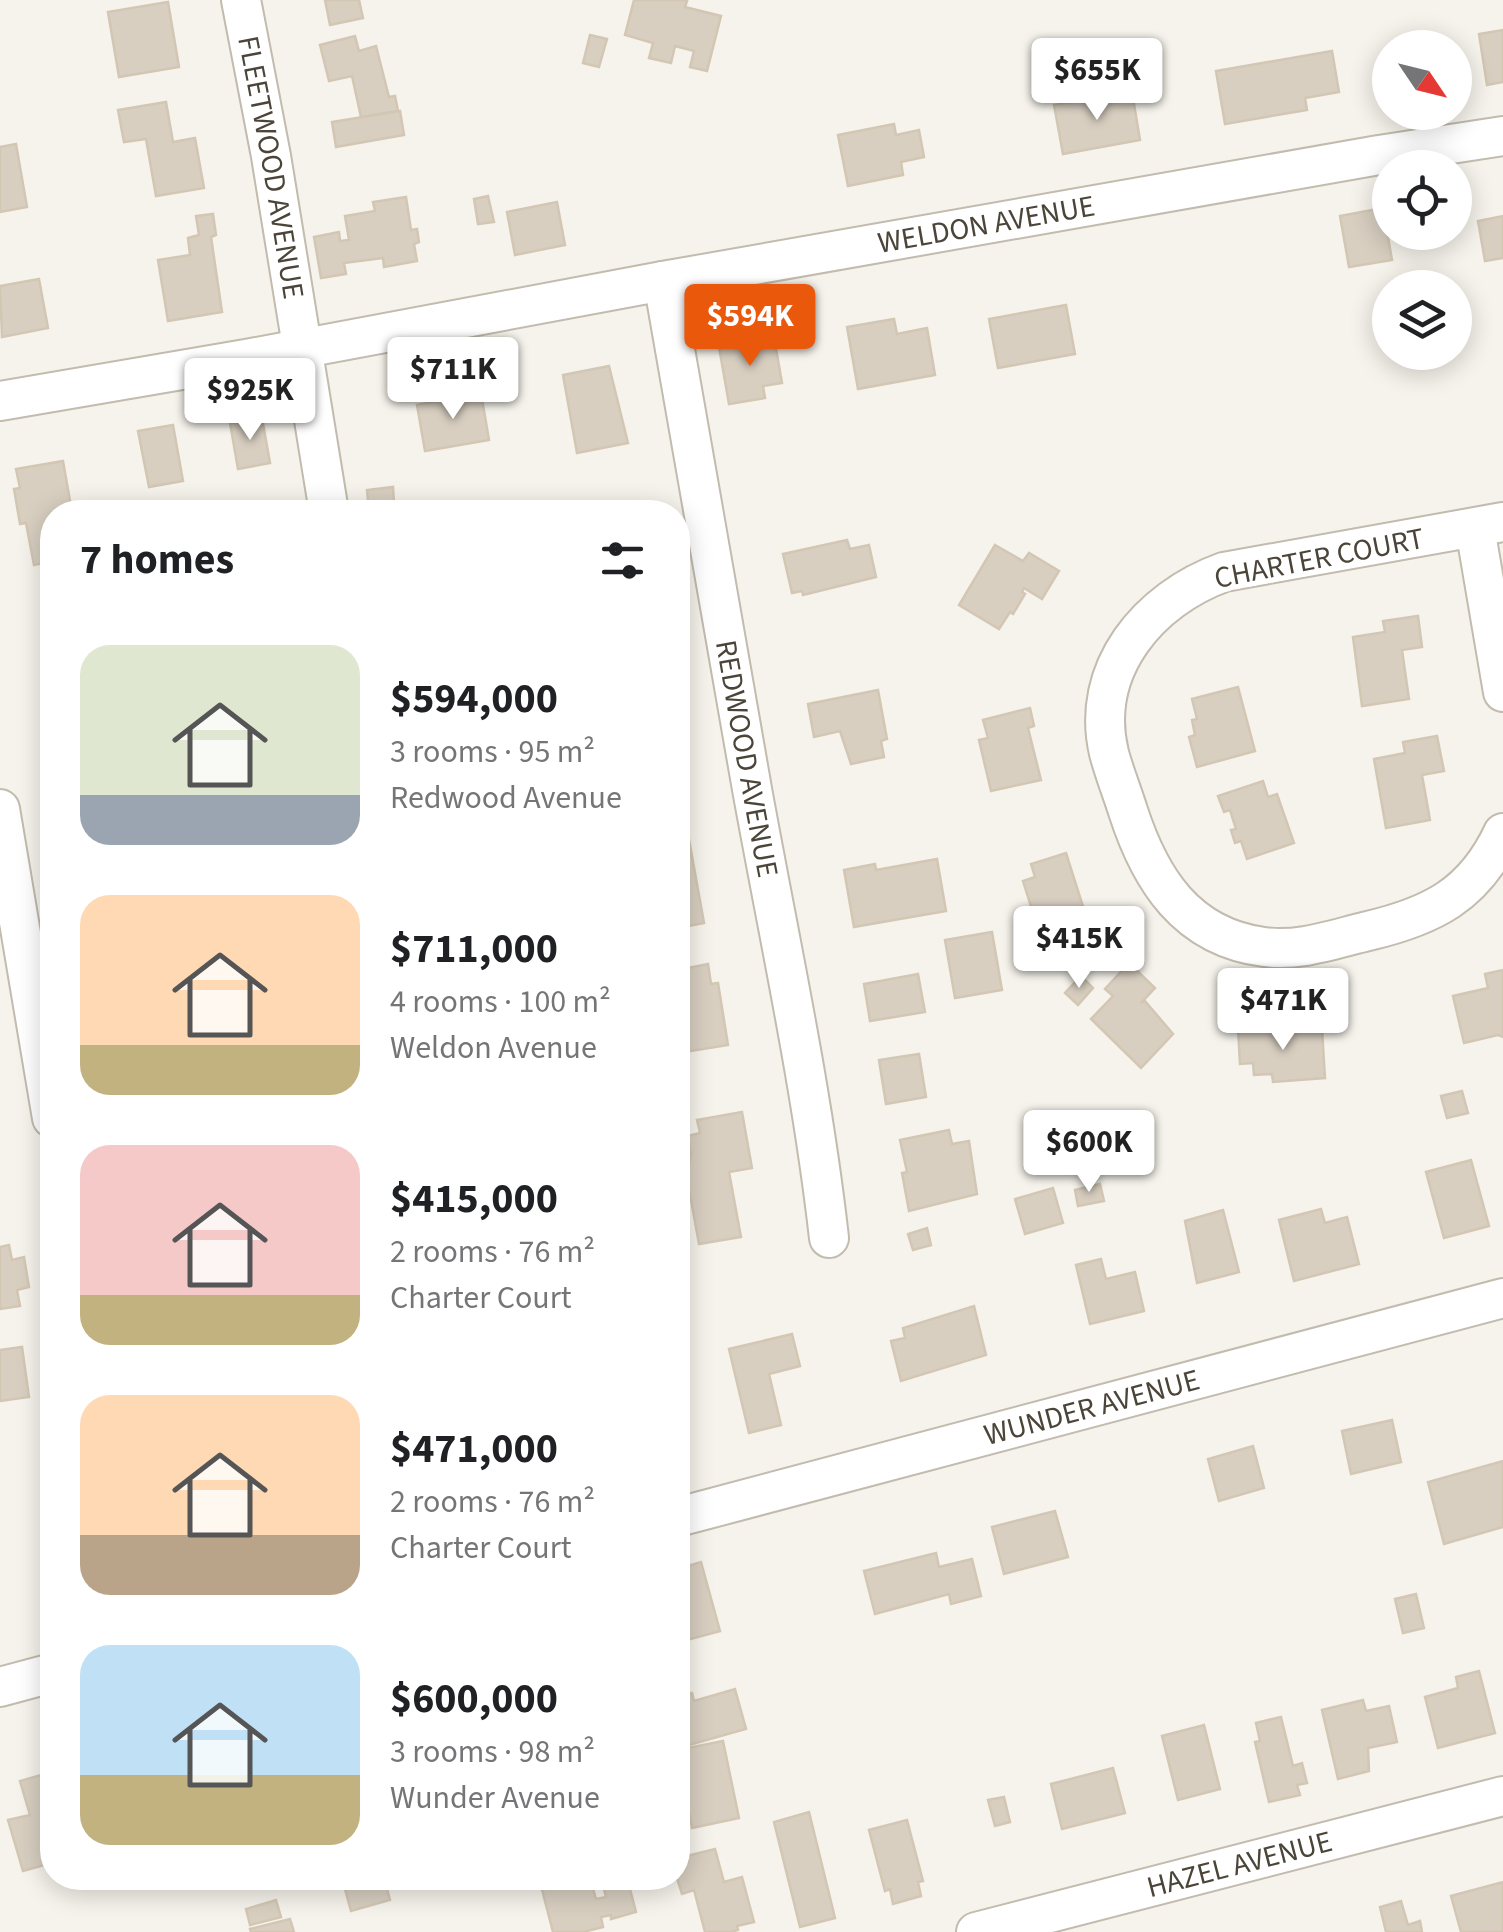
<!DOCTYPE html>
<meta charset="utf-8">
<style>
:root{--surface:#fff;--page:#f6f6f6;--text:#202124;--muted:#757577;--accent:#ea580c}
body{margin:0;font-family:"Source Sans 3",sans-serif;background:var(--page);color:var(--text);height:100vh;display:flex;flex-direction:column;font-size:38px;white-space:nowrap}
*{box-sizing:border-box;margin:0}
p{font-size:32px;color:var(--muted)}
.icon{flex:none;width:55px;height:55px;fill:none;stroke:currentColor;stroke-width:2;stroke-linecap:round;stroke-linejoin:round}
.map{position:relative;flex:1;overflow:hidden}
.drawer{position:absolute;left:40px;top:500px;width:650px;height:1390px;display:flex;flex-direction:column;background:var(--surface);border-radius:40px;box-shadow:0 5px 25px #0003}
.drawer>*{flex:none}
.needle{width:65px;rotate:125deg}
.controls{position:absolute;left:1372px;top:30px;display:grid;gap:20px}
.controls a{display:grid;place-items:center;width:100px;height:100px;border-radius:50%;background:var(--surface);box-shadow:0 5px 25px #0003;font-size:50px}
.price{position:absolute;translate:-50% -85px;padding:0 22px;border-radius:10px;background:#fff;color:#222;font-size:32px;line-height:65px;filter:drop-shadow(0 2px 5px #0008)}
.price::after{content:'';position:absolute;left:50%;top:60px;width:30px;height:22px;margin-left:-15px;background:inherit;clip-path:polygon(0 0,100% 0,50% 100%)}
.price.active{background:var(--accent);color:#fff}
ul{padding:0;list-style:none}
li{display:flex;align-items:center;gap:30px;height:250px;padding:0 40px}
li span{display:grid;place-items:center;flex:none;width:280px;height:200px;border-radius:30px;color:#555}
li>.icon{margin-inline-start:auto}
span .icon{width:120px;height:120px;fill:#fffc;stroke-width:1}
li b{font-size:42px}
h2{display:flex;justify-content:space-between;align-items:center;height:120px;padding:0 40px;font-size:42px}
.map>svg:first-child{display:block}
.building{fill:#d8cfc1;stroke:#d3c7b4;stroke-width:2.5}
.lines{fill:none;stroke-linecap:round;stroke-linejoin:round}
.street-casing{stroke:#c2bbae;stroke-width:42}
.street{stroke:#fff;stroke-width:38}
.labels{text-anchor:middle;stroke-width:10;stroke-linejoin:round;paint-order:stroke}
.street-label{font-size:30px;fill:#4b4439;stroke:#fff}
</style>
<div class="map">
<svg width="1503" height="1932" viewBox="0 0 1503 1932">
<rect width="100%" height="100%" fill="#f6f3ec"/>
<g class="building">
<polygon points="325,0 359,0 363,18 330,25"/>
<polygon points="634,0 684,0 687,1 685,7 721,16 707,71 690,67 694,51 675,46 671,63 649,58 653,43 625,35"/>
<polygon points="168,2 179,67 119,77 108,12"/>
<polygon points="1503,30 1503,82 1487,85 1479,34"/>
<polygon points="590,35 607,39 599,67 583,63"/>
<polygon points="355,36 359,51 376,46 389,97 395,96 398,111 361,117 352,76 329,81 320,45"/>
<polygon points="1332,51 1339,92 1305,98 1307,110 1225,124 1216,71"/>
<polygon points="1132,92 1140,140 1063,154 1054,105"/>
<polygon points="166,102 173,142 195,138 204,188 156,196 146,139 124,142 118,110"/>
<polygon points="400,111 404,135 336,147 332,122"/>
<polygon points="894,124 896,135 919,130 924,157 901,162 903,175 848,186 838,135"/>
<polygon points="16,144 27,207 0,212 0,147"/>
<polygon points="488,196 494,222 478,224 474,199"/>
<polygon points="406,197 411,230 417,229 419,242 414,244 417,261 384,267 383,258 344,263 346,274 321,278 314,237 339,232 340,241 349,240 345,216 375,211 373,202"/>
<polygon points="557,202 565,245 515,255 507,212"/>
<polygon points="1383,208 1392,260 1349,267 1340,216"/>
<polygon points="213,214 216,235 211,237 222,312 168,321 158,260 190,255 188,238 199,235 196,216"/>
<polygon points="1503,216 1503,258 1485,261 1478,221"/>
<polygon points="39,279 48,328 2,337 0,286"/>
<polygon points="1066,305 1075,354 998,368 989,319"/>
<polygon points="894,319 897,334 927,328 935,375 858,389 847,327"/>
<polygon points="774,337 782,383 763,386 765,398 729,404 719,347"/>
<polygon points="609,366 628,443 577,453 563,375"/>
<polygon points="481,393 489,440 425,451 417,405"/>
<polygon points="262,418 270,463 238,469 230,423"/>
<polygon points="173,425 183,481 149,487 138,431"/>
<polygon points="63,461 72,512 52,512 52,561 34,565 26,523 20,524 14,489 20,488 16,469"/>
<polygon points="393,487 394,503 389,504 390,512 369,512 367,490"/>
<polygon points="847,540 850,549 869,545 876,577 803,595 802,591 792,593 783,554"/>
<polygon points="995,545 1023,561 1029,553 1059,571 1042,599 1024,588 1022,592 1025,594 1013,614 1010,612 999,629 959,605"/>
<polygon points="1418,616 1422,647 1402,650 1409,699 1362,706 1353,637 1385,632 1383,621"/>
<polygon points="1238,687 1255,751 1197,767 1189,737 1195,735 1192,720 1197,719 1192,699"/>
<polygon points="878,690 887,739 881,741 884,757 851,764 840,731 814,737 808,704"/>
<polygon points="1030,708 1034,726 1028,728 1041,780 991,791 979,740 988,738 983,720"/>
<polygon points="678,736 680,736 688,797 678,798"/>
<polygon points="1437,736 1444,771 1422,775 1430,820 1386,828 1374,759 1405,753 1403,742"/>
<polygon points="1263,781 1268,797 1277,794 1294,843 1247,859 1241,841 1235,843 1231,830 1236,829 1230,810 1224,812 1218,796"/>
<polygon points="688,834 704,923 678,928 678,836"/>
<polygon points="1066,853 1086,916 1039,932 1023,881 1035,877 1031,864"/>
<polygon points="937,859 946,911 854,927 844,870 875,864 876,870"/>
<polygon points="992,932 1002,990 955,998 945,940"/>
<polygon points="1129,963 1155,988 1141,1003 1145,1001 1173,1034 1141,1068 1091,1019 1113,996 1105,989"/>
<polygon points="708,964 711,984 718,983 728,1045 678,1053 678,970"/>
<polygon points="1503,970 1503,1037 1498,1035 1464,1043 1453,996 1488,988 1485,974"/>
<polygon points="918,974 925,1012 870,1021 864,984"/>
<polygon points="1081,976 1093,988 1078,1005 1065,993"/>
<polygon points="1269,1027 1269,1032 1322,1029 1325,1078 1273,1082 1272,1074 1254,1075 1253,1063 1240,1064 1238,1029"/>
<polygon points="919,1054 926,1097 886,1104 879,1060"/>
<polygon points="1462,1091 1468,1113 1447,1118 1441,1096"/>
<polygon points="742,1112 752,1168 729,1172 741,1237 699,1244 687,1178 691,1154 688,1136 700,1133 697,1120"/>
<polygon points="949,1130 952,1144 969,1141 977,1194 909,1211 902,1173 907,1172 900,1140"/>
<polygon points="1471,1160 1489,1226 1444,1238 1426,1172"/>
<polygon points="1100,1184 1104,1201 1078,1206 1075,1190"/>
<polygon points="1053,1188 1063,1223 1025,1234 1015,1199"/>
<polygon points="1321,1209 1325,1223 1347,1217 1359,1264 1294,1281 1279,1220"/>
<polygon points="1223,1210 1239,1272 1197,1283 1185,1221"/>
<polygon points="927,1228 931,1245 913,1250 908,1234"/>
<polygon points="9,1245 12,1260 24,1257 29,1287 17,1290 20,1306 0,1309 0,1247"/>
<polygon points="1101,1259 1106,1279 1135,1272 1144,1311 1090,1324 1076,1265"/>
<polygon points="974,1306 986,1355 901,1381 891,1341 905,1338 903,1328"/>
<polygon points="792,1334 800,1366 769,1374 781,1425 749,1433 729,1349"/>
<polygon points="22,1347 29,1397 0,1401 0,1350"/>
<polygon points="1392,1420 1401,1462 1351,1474 1342,1431"/>
<polygon points="1253,1446 1264,1488 1219,1501 1208,1459"/>
<polygon points="1503,1461 1503,1527 1444,1544 1428,1482"/>
<polygon points="1055,1511 1068,1557 1004,1574 992,1527"/>
<polygon points="936,1553 939,1567 972,1559 981,1596 951,1604 949,1594 875,1614 864,1571"/>
<polygon points="701,1562 720,1631 687,1640 678,1607 678,1569"/>
<polygon points="1416,1594 1424,1628 1403,1633 1395,1599"/>
<polygon points="1479,1671 1495,1733 1438,1748 1425,1697 1458,1688 1456,1677"/>
<polygon points="735,1689 746,1729 678,1748 678,1697 692,1693 694,1701"/>
<polygon points="1363,1700 1366,1711 1389,1706 1397,1742 1368,1748 1369,1771 1338,1779 1322,1710"/>
<polygon points="1281,1717 1293,1766 1302,1763 1307,1783 1297,1785 1300,1795 1269,1802 1255,1742 1260,1741 1256,1723"/>
<polygon points="1204,1725 1220,1789 1178,1800 1162,1736"/>
<polygon points="723,1741 739,1818 692,1828 678,1750"/>
<polygon points="1113,1768 1125,1813 1062,1829 1051,1784"/>
<polygon points="48,1773 52,1788 52,1832 44,1834 52,1863 23,1871 8,1820 30,1815 20,1781"/>
<polygon points="1004,1797 1010,1822 995,1826 988,1800"/>
<polygon points="809,1812 835,1918 800,1927 774,1822"/>
<polygon points="907,1820 923,1881 918,1882 921,1896 893,1904 890,1889 885,1891 869,1830"/>
<polygon points="715,1849 724,1882 742,1877 754,1922 737,1926 738,1930 731,1932 705,1932 694,1890 682,1894 677,1878 678,1864 688,1861 687,1856"/>
<polygon points="342,1878 384,1878 390,1900 351,1911"/>
<polygon points="556,1878 590,1878 596,1899 606,1897 602,1882 627,1878 636,1912 611,1919 611,1915 601,1917 603,1927 583,1932 553,1932 540,1882"/>
<polygon points="1503,1882 1503,1932 1461,1932 1451,1896"/>
<polygon points="276,1900 281,1917 250,1925 246,1909"/>
<polygon points="1401,1901 1408,1925 1420,1921 1422,1932 1386,1932 1380,1907"/>
<polygon points="290,1919 294,1932 251,1932 250,1929"/>
</g>
<g class="lines">
<g class="street-casing">
<g id="street">
<path id="s1" d="M241,0L271,156L329,512"/>
<path id="s2" d="M663,281C694,450 721,620 752,789C779,938 812,1087 829,1238"/>
<path id="s3" d="M0,401L246,359L663,281L1379,155L1503,136"/>
<path d="M1503,522L1224,572C1149,599 1089,669 1109,753C1114,772 1122,792 1128,811C1150,879 1186,937 1264,947C1299,952 1334,939 1368,931C1432,916 1474,895 1503,833"/>
<polyline points="1475,528 1503,692"/>
<polyline points="0,809 52,1118"/>
<path id="s4" d="M678,1517L1503,1298"/>
<polyline points="0,1687 52,1673"/>
<path id="s5" d="M976,1932L1503,1796"/>
</g>
</g>
<use href="#street" class="street"/>
</g>
<g class="labels">
<g class="street-label">
<text dy="10" stroke="none"><textPath href="#s1" startOffset="170">FLEETWOOD AVENUE</textPath></text>
<text dy="10" stroke="none"><textPath href="#s3" startOffset="1002">WELDON AVENUE</textPath></text>
<text transform="translate(1319 558) rotate(-11)" y="10">CHARTER COURT</text>
<text dy="10" stroke="none"><textPath href="#s2" startOffset="485">REDWOOD AVENUE</textPath></text>
<text dy="10" stroke="none"><textPath href="#s4" startOffset="428">WUNDER AVENUE</textPath></text>
<text dy="10" stroke="none"><textPath href="#s5" startOffset="272">HAZEL AVENUE</textPath></text>
</g>
</g>
</svg>
<div class="controls">
<a><svg class="needle" viewBox="-14 -14 28 28"><path d="M0-13l5 13h-10z" fill="#e53935"/><path d="M0 13l5-13h-10z" fill="#757577"/></svg></a>
<a><svg class="icon" aria-label="locate" viewBox="0 0 24 24"><circle cx="12" cy="12" r="6"/><path d="M12 2v4M12 18v4M2 12h4M18 12h4"/></svg></a>
<a><svg class="icon" aria-label="layers" viewBox="0 0 24 24"><path d="M12 4l9 5-9 5-9-5zM3 14l9 5 9-5"/></svg></a>
</div>
<b class="price" style="left:1097px;top:123px">$655K</b>
<b class="price active" style="left:750px;top:369px">$594K</b>
<b class="price" style="left:453px;top:422px">$711K</b>
<b class="price" style="left:250px;top:443px">$925K</b>
<b class="price" style="left:1079px;top:991px">$415K</b>
<b class="price" style="left:1283px;top:1053px">$471K</b>
<b class="price" style="left:1089px;top:1195px">$600K</b>
<section class="drawer">
<h2>7 homes<svg class="icon" aria-label="filters" viewBox="0 0 24 24"><path d="M4 7h16M4 17h16"/><circle cx="9" cy="7" r="2"/><circle cx="15" cy="17" r="2"/></svg></h2>
<ul>
<li><span style="background:linear-gradient(#dfe7d0 75%,#9aa5b1 0)"><svg class="icon" aria-label="home" viewBox="0 0 24 24"><path d="M3 11l9-7 9 7M6 9v11h12V9"/></svg></span><div><b>$594,000</b><p>3 rooms · 95 m²</p><p>Redwood Avenue</p></div></li>
<li><span style="background:linear-gradient(#ffd9b3 75%,#c2b280 0)"><svg class="icon" aria-label="home" viewBox="0 0 24 24"><path d="M3 11l9-7 9 7M6 9v11h12V9"/></svg></span><div><b>$711,000</b><p>4 rooms · 100 m²</p><p>Weldon Avenue</p></div></li>
<li><span style="background:linear-gradient(#f6c9c9 75%,#c2b280 0)"><svg class="icon" aria-label="home" viewBox="0 0 24 24"><path d="M3 11l9-7 9 7M6 9v11h12V9"/></svg></span><div><b>$415,000</b><p>2 rooms · 76 m²</p><p>Charter Court</p></div></li>
<li><span style="background:linear-gradient(#ffd9b3 70%,#b9a48a 0)"><svg class="icon" aria-label="home" viewBox="0 0 24 24"><path d="M3 11l9-7 9 7M6 9v11h12V9"/></svg></span><div><b>$471,000</b><p>2 rooms · 76 m²</p><p>Charter Court</p></div></li>
<li><span style="background:linear-gradient(#bfe0f5 65%,#c2b280 0)"><svg class="icon" aria-label="home" viewBox="0 0 24 24"><path d="M3 11l9-7 9 7M6 9v11h12V9"/></svg></span><div><b>$600,000</b><p>3 rooms · 98 m²</p><p>Wunder Avenue</p></div></li>
</ul>
</section>
</div>
